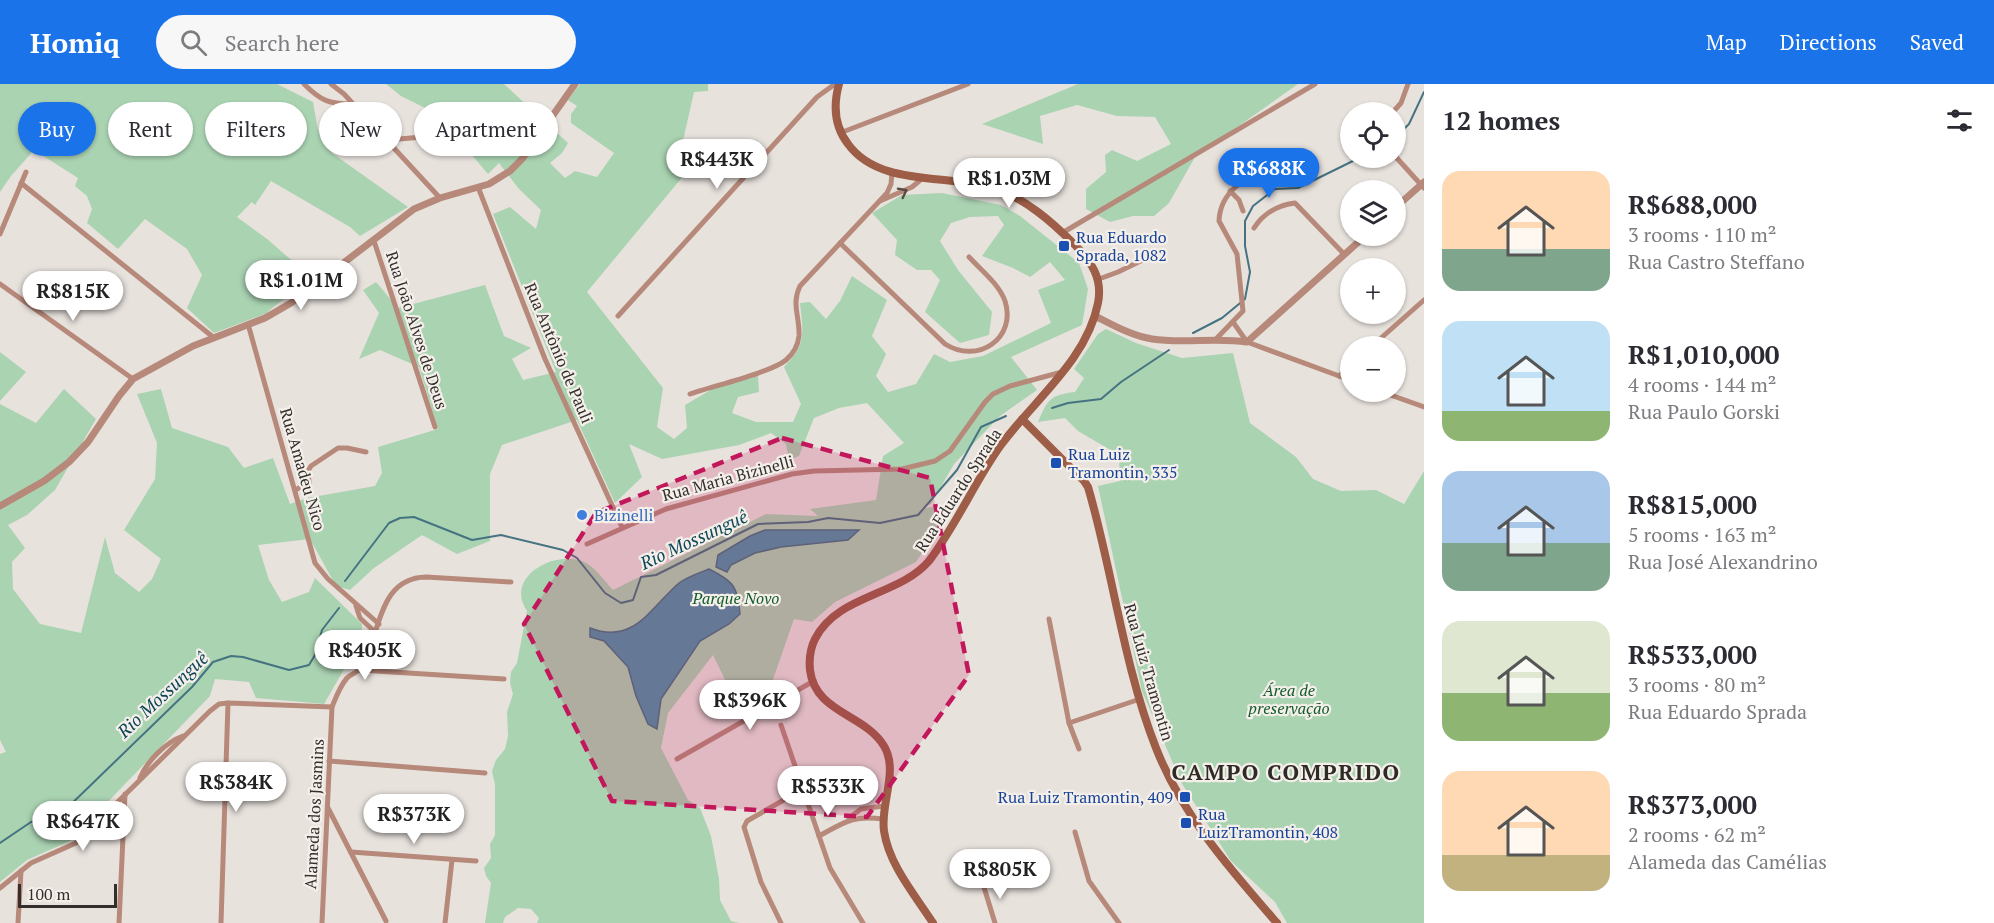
<!DOCTYPE html>
<meta charset="utf-8">
<style>
:root{--surface:#fff;--page:#f7f7f7;--text:#2b2b33;--muted:#7c7c81;--accent:#1a73e8}
body{margin:0;font-family:"PT Serif",serif;background:var(--page);color:var(--text);height:100vh;display:flex;flex-direction:column;font-size:22px;white-space:nowrap}
*{box-sizing:border-box;margin:0}
p{font-size:20px;color:var(--muted)}
.icon{flex:none;width:33px;height:33px;fill:none;stroke:currentColor;stroke-width:2;stroke-linecap:round;stroke-linejoin:round}
.map{position:relative;flex:1;overflow:hidden}
.details{display:flex;flex-direction:column;background:var(--surface);width:570px}
.details>*{flex:none}
.guide{position:absolute;left:18px;top:18px;width:570px;height:54px;display:flex;gap:12px}
.tools{position:absolute;left:1340px;top:18px;display:grid;gap:12px}
.tools a{display:grid;place-items:center;width:66px;height:66px;border-radius:50%;background:var(--surface);box-shadow:0 2px 4px #0004;font-size:30px}
.scale{position:absolute;left:18px;bottom:15px;width:99px;box-sizing:border-box;padding-left:6px;border:3px solid #322f2d;border-top:0;font-size:16px;line-height:21px;white-space:nowrap;color:#322f2d;-webkit-text-stroke:4px #f5efea;paint-order:stroke}
.price{position:absolute;translate:-50% -51px;padding:0 14px;border-radius:21px;background:#fff;color:#222;font-size:20px;line-height:39px;filter:drop-shadow(0 2px 3px #0008)}
.price::after{content:'';position:absolute;left:50%;top:36px;width:18px;height:14px;margin-left:-9px;background:inherit;clip-path:polygon(0 0,100% 0,50% 100%)}
.price.on{background:var(--accent);color:#fff}
ul{padding:0;list-style:none}
li{display:flex;align-items:center;gap:18px;height:150px;padding:0 18px}
li span{display:grid;place-items:center;flex:none;width:168px;height:120px;border-radius:18px;color:#555}
li>.icon{margin-inline-start:auto}
span .icon{width:72px;height:72px;fill:#fffc;stroke-width:1}
li b{font-size:26px}
h2{display:flex;justify-content:space-between;align-items:center;height:72px;padding:0 18px;font-size:26px}
.tag{padding:0 21px;border-radius:27px;background:var(--surface);box-shadow:0 2px 4px #0004;font-size:21px;line-height:54px}
.tag.on{background:var(--accent);color:#fff}
header{display:flex;align-items:center;gap:36px;box-sizing:border-box;height:84px;padding:0 30px;background:var(--accent);color:#fff}
header strong{font-size:28px}
nav{display:flex;gap:33px;margin-inline-start:auto;font-size:21px}
.search{width:420px;height:54px;background:var(--page);display:flex;align-items:center;gap:15px;box-sizing:border-box;padding:0 21px;border-radius:33px;color:var(--muted);font-size:22px}
main{display:flex;flex:1;min-height:0}
.map>svg:first-child{display:block}
.green{fill:#aad3b2}
.water{fill:#4e90a5;stroke:#467381;stroke-width:1.5}
.lines{fill:none;stroke-linecap:round;stroke-linejoin:round}
.stream{stroke:#467381;stroke-width:2}
.minor{stroke:#b7897a;stroke-width:5}
.tertiary{stroke:#b7897a;stroke-width:7}
.secondary{stroke:#9d5d47;stroke-width:8}
.oneway{stroke:#5a4a44}
.marked{fill:#c2185b;fill-opacity:0.2;stroke:#c2185b;stroke-width:4.5;stroke-dasharray:12 8;stroke-linejoin:round}
.transit-dot{fill:#1a4fb4;stroke:#f5efea;stroke-width:2}
.shop-dot{fill:#3f7fe0;stroke:#f5efea;stroke-width:2}
.labels{text-anchor:middle;stroke-width:4.5;stroke-linejoin:round;paint-order:stroke}
.transit-label{font-size:16px;fill:#164399;stroke:#f5efea;text-anchor:start}
.street-label{font-size:16px;fill:#322f2d;stroke:#f5efea}
.shop-label{font-size:16px;fill:#366cbe;stroke:#f5efea;text-anchor:start}
.park-label{font-size:16px;font-style:italic;fill:#115c2d;stroke:#f5efea}
.water-label{font-size:18px;font-style:italic;fill:#0c4757;stroke:#f5efea}
.district-label{font-size:22px;font-weight:bold;letter-spacing:1.5px;fill:#2e2a26;stroke:#f5efea}
</style>
<header>
<strong>Homiq</strong>
<div class="search"><svg class="icon" aria-label="search" viewBox="0 0 24 24"><circle cx="10" cy="10" r="6"/><path d="M15 15l6 6"/></svg>Search here</div>
<nav><a>Map</a><a>Directions</a><a>Saved</a></nav>
</header>
<main>
<div class="map">
<svg width="1424" height="839" viewBox="0 0 1424 839">
<rect width="100%" height="100%" fill="#e8e2dd"/>
<g class="green">
<polygon points="0,0 277,0 313,18 318,46 332,69 408,123 360,152 350,143 271,97 255,121 252,118 237,133 267,155 311,193 265,230 214,249 187,224 202,191 187,165 145,135 118,165 87,139 92,125 87,112 75,102 78,94 34,66 11,92 0,108"/>
<path d="M386,0H504L568,59L562,69L550,79L565,94L575,87L597,93L614,69L571,39V30L577,22L568,16L580,0H708V7L694,8L680,70L689,85L587,208L663,304L657,343L674,355L687,344L685,321L714,304L758,292L759,308L738,313L732,329L756,338H793L801,320L784,283C807,259 803,250 800,219L810,218L826,235L840,217L852,192L887,216L872,252L886,270L876,292L888,308L916,300L934,270L950,278L983,272L1051,239L1038,206L1065,196L1050,178L1030,193L1013,184L982,172L1004,141L998,132L970,133L951,139L940,157L958,186L992,228L989,251L960,259L925,228L940,196L931,186H917L895,171L897,156L872,129L902,111L942,109L1001,121L1020,132L1079,179L1088,205L1082,241L1011,273L1037,306L1000,332L954,380L931,420L920,425L955,419L916,478L835,518L812,538L794,535L769,607L731,608L713,571L668,629L661,664L688,716L700,724L711,752L719,795L720,816L731,837L739,839H537L539,834L531,825L518,824L505,833L503,839H485L491,799L486,792L484,784L491,774L490,760L495,751V701L492,687L496,676L505,665L508,652L507,628L513,610L510,599L511,588L517,579L527,527C503,492 558,464 586,479C596,484 605,498 613,506L766,430L818,432L810,425L876,416L883,372L904,359L867,319L839,324L814,334L799,372L789,376L786,360L771,349L739,361L662,375L629,360L642,393L615,419L577,336L502,361L490,390V457L457,470L422,451L374,484L350,506L336,502L310,455L258,461L269,496L282,518L309,508L315,494L362,540V563L343,587L324,620L256,614L249,598L215,595L210,612L70,757L27,776L0,798V670L6,668L0,656V320L36,339L64,305L96,335L55,406L27,431L8,441L25,464L12,478L13,505L40,540L81,549L105,453L115,489L139,508L152,495L161,475L124,446L155,395L157,359L137,310L161,305L172,344L228,363L244,384L273,374L290,420L307,414L375,402L382,389L378,363L438,345L419,283L380,266L359,275L379,229L363,206L376,198L398,224L485,201L504,252L531,264L512,275L523,296L556,288L493,130L510,123L536,145L541,126L519,105L499,79L488,90L437,30L401,12Z"/>
<polygon points="1078,0 1298,0 1195,73 1169,119 1154,132 1133,132 1110,138 1086,125 1086,105 1106,88 1105,71 1112,66 1137,77 1171,60 1155,33 1117,32 1077,21 1040,32 1043,60 982,40"/>
<path d="M1106,245L1136,259L1182,274L1233,269L1250,339L1296,373L1313,395L1341,407L1376,406L1404,420L1424,387V839H1287L1275,818L1231,777L1181,698L1142,607L1098,402L1120,397L1119,371L1078,347L1065,334L1038,338C1048,315 1050,311 1075,308L1084,294L1074,285L1098,250Z"/>
<polygon points="0,268 26,288 0,317"/>
</g>
<g class="water">
<polygon points="765,446 859,446 848,456 781,463 755,469 731,481 727,488 716,483 718,471 750,452"/>
<path d="M709,485C733,497 738,502 740,530L729,540L700,557L661,615L657,645L648,640L636,612L628,583L604,557L590,553V544C634,561 650,524 679,499C687,493 699,489 709,485Z"/>
</g>
<g class="lines">
<g class="stream">
<polyline points="1395,54 1409,40 1424,8"/>
<polyline points="1193,249 1222,234 1245,215 1250,188 1245,162 1245,137 1253,122 1275,105 1298,104 1359,74"/>
<polyline points="1052,324 1068,319 1101,315 1121,298 1169,266"/>
<polyline points="345,497 389,439 400,434 414,433 472,456 501,451 563,466 577,474 605,509 621,519 633,516 641,493 656,491 758,440 808,438 828,434 880,439 918,431 957,386 981,343 1006,332"/>
<polyline points="0,759 31,738 63,728 192,603 213,578 231,572 243,573 289,586 309,581 315,571 322,546 339,524"/>
</g>
<g class="minor">
<path d="M304,0C321,17 329,20 352,20"/>
<polyline points="331,0 344,10 440,114"/>
<polyline points="1393,28 1401,19 1408,0"/>
<polyline points="840,49 968,0"/>
<polyline points="387,56 447,51"/>
<polyline points="1395,72 1424,104"/>
<polyline points="21,99 213,253"/>
<polyline points="478,103 545,275 622,443"/>
<polyline points="1230,107 1239,116 1243,127"/>
<polyline points="880,117 912,103 924,93"/>
<path d="M1254,144C1263,130 1278,121 1295,119L1344,170"/>
<polyline points="1062,149 1315,0"/>
<polyline points="0,150 26,88"/>
<polyline points="374,157 435,343"/>
<path d="M840,159L945,260C978,281 1017,254 1005,217C999,200 981,186 969,173"/>
<polyline points="1099,195 1118,188 1159,168"/>
<polyline points="0,200 133,295"/>
<polyline points="618,232 817,13 835,0"/>
<polyline points="1233,238 1247,258 1350,296"/>
<polyline points="248,240 315,479 328,495 379,540"/>
<path d="M1216,255L1243,227L1237,170L1219,137C1220,109 1244,92 1270,86C1280,84 1289,87 1299,83"/>
<polyline points="1372,262 1424,216"/>
<polyline points="1339,292 1350,282"/>
<polyline points="1382,308 1424,323"/>
<path d="M690,310C712,302 770,289 786,276C793,270 798,261 799,252C800,233 791,220 800,202L887,109L891,100L892,88"/>
<polyline points="295,406 309,399 308,387 311,382 338,364 347,364 366,368"/>
<polyline points="587,460 666,425 792,390 814,387 902,385 935,377 950,367 985,318 993,310 1010,302 1062,288"/>
<polyline points="356,522 360,534 375,548"/>
<polyline points="1049,535 1069,639 1079,665"/>
<polyline points="360,586 504,595"/>
<polyline points="1069,639 1140,615"/>
<polyline points="781,641 830,784 863,839"/>
<polyline points="677,675 812,598"/>
<polyline points="329,677 485,689"/>
<path d="M140,694C147,677 166,658 183,652"/>
<polyline points="328,724 386,837"/>
<polyline points="849,734 861,725 884,722"/>
<polyline points="1075,748 1089,797 1119,839"/>
<path d="M819,752C845,738 852,731 883,735"/>
<polyline points="351,768 476,777"/>
<polyline points="983,800 995,839"/>
<path d="M0,804L31,779L76,759L210,627L219,620L228,619L332,623C336,613 340,602 347,594C351,590 358,588 361,584C381,551 377,494 426,493L511,498"/>
<polyline points="18,839 21,787"/>
<polyline points="119,839 125,710"/>
<polyline points="221,839 228,619"/>
<polyline points="322,839 332,623"/>
<polyline points="445,839 452,776"/>
<polyline points="781,839 761,798 744,743 747,737 803,705"/>
</g>
<g class="tertiary">
<polyline points="1395,124 1424,98"/>
<path d="M1095,232C1113,241 1132,252 1152,255C1183,260 1215,253 1247,258L1365,152"/>
<polyline points="0,422 44,397 69,378 88,358 119,312 133,295 193,262 265,234 291,219 414,125 440,114 489,100 510,87 522,75 575,0"/>
</g>
<g class="secondary">
<path d="M839,0C833,22 834,42 848,60C880,104 949,89 996,105C1026,115 1052,138 1074,160C1091,177 1103,194 1098,219C1087,276 1034,316 1001,361C975,397 957,440 929,477C899,512 837,511 815,555C810,565 809,576 810,586C815,629 865,630 884,662C899,687 880,720 884,747C889,781 915,811 933,839"/>
<path d="M1022,335L1084,397L1088,403C1113,488 1123,580 1156,664C1182,731 1230,785 1277,839"/>
</g>
</g>
<defs><path id="oneway-chevron" d="M-2-3.5L2.5 0L-2 3.5" fill="none" stroke-width="1.6" stroke-linecap="round" stroke-linejoin="round" transform="scale(1.5)"/></defs>
<use class="oneway" href="#oneway-chevron" transform="translate(903 108) rotate(-27)"/>
<path class="marked" d="M782,354L930,394L969,591L867,733L612,717L524,540L596,429Z"/>
<g class="transit-dot">
<rect x="1058" y="156" width="12" height="12" rx="3"/>
<rect x="1050" y="373" width="12" height="12" rx="3"/>
<rect x="1179" y="707" width="12" height="12" rx="3"/>
<rect x="1180" y="733" width="12" height="12" rx="3"/>
</g>
<circle class="shop-dot" cx="582" cy="431" r="6"/>
<g class="labels">
<g class="transit-label">
<text x="1076" y="159">Rua Eduardo<tspan x="1076" dy="18">Sprada, 1082</tspan></text>
<text x="1068" y="376">Rua Luiz<tspan x="1068" dy="18">Tramontin, 335</tspan></text>
<text x="1173" y="719" text-anchor="end">Rua Luiz Tramontin, 409</text>
<text x="1198" y="736">Rua<tspan x="1198" dy="18">LuizTramontin, 408</tspan></text>
</g>
<g class="street-label">
<text transform="translate(417 246) rotate(72)" y="6">Rua João Alves de Deus</text>
<text transform="translate(559 269) rotate(67)" y="6">Rua Antônio de Pauli</text>
<text transform="translate(303 385) rotate(74)" y="6">Rua Amadeu Nico</text>
<text transform="translate(728 394) rotate(-15)" y="6">Rua Maria Bizinelli</text>
<text transform="translate(958 406) rotate(-57)" y="6">Rua Eduardo Sprada</text>
<text transform="translate(1149 588) rotate(74)" y="6">Rua Luiz Tramontin</text>
<text transform="translate(314 730) rotate(-87)" y="6">Alameda dos Jasmins</text>
</g>
<g class="shop-label">
<text x="594" y="437">Bizinelli</text>
</g>
<g class="park-label">
<text x="736" y="520">Parque Novo</text>
<text x="1289" y="612">Área de<tspan x="1289" dy="18">preservação</tspan></text>
</g>
<g class="water-label">
<text transform="translate(694 456) rotate(-25)" y="6">Rio Mossunguê</text>
<text transform="translate(163 611) rotate(-43)" y="6">Rio Mossunguê</text>
</g>
<g class="district-label">
<text x="1286" y="696">CAMPO COMPRIDO</text>
</g>
</g>
</svg>
<div class="tools">
<a><svg class="icon" aria-label="locate" viewBox="0 0 24 24"><circle cx="12" cy="12" r="6"/><path d="M12 2v4M12 18v4M2 12h4M18 12h4"/></svg></a>
<a><svg class="icon" aria-label="layers" viewBox="0 0 24 24"><path d="M12 4l9 5-9 5-9-5zM3 14l9 5 9-5"/></svg></a>
<a>+</a>
<a>−</a>
</div>
<div class="scale">100 m</div>
<b class="price" style="left:717px;top:106px">R$443K</b>
<b class="price on" style="left:1269px;top:115px">R$688K</b>
<b class="price" style="left:1009px;top:125px">R$1.03M</b>
<b class="price" style="left:301px;top:227px">R$1.01M</b>
<b class="price" style="left:73px;top:238px">R$815K</b>
<b class="price" style="left:365px;top:597px">R$405K</b>
<b class="price" style="left:750px;top:647px">R$396K</b>
<b class="price" style="left:236px;top:729px">R$384K</b>
<b class="price" style="left:828px;top:733px">R$533K</b>
<b class="price" style="left:414px;top:761px">R$373K</b>
<b class="price" style="left:83px;top:768px">R$647K</b>
<b class="price" style="left:1000px;top:816px">R$805K</b>
<div class="guide">
<a class="tag on">Buy</a>
<a class="tag">Rent</a>
<a class="tag">Filters</a>
<a class="tag">New</a>
<a class="tag">Apartment</a>
</div>
</div>
<section class="details">
<h2>12 homes<svg class="icon" aria-label="filters" viewBox="0 0 24 24"><path d="M4 7h16M4 17h16"/><circle cx="9" cy="7" r="2"/><circle cx="15" cy="17" r="2"/></svg></h2>
<ul>
<li><span style="background:linear-gradient(#ffd9b3 65%,#7fa58c 0)"><svg class="icon" aria-label="home" viewBox="0 0 24 24"><path d="M3 11l9-7 9 7M6 9v11h12V9"/></svg></span><div><b>R$688,000</b><p>3 rooms · 110 m²</p><p>Rua Castro Steffano</p></div></li>
<li><span style="background:linear-gradient(#bfe0f5 75%,#8fb573 0)"><svg class="icon" aria-label="home" viewBox="0 0 24 24"><path d="M3 11l9-7 9 7M6 9v11h12V9"/></svg></span><div><b>R$1,010,000</b><p>4 rooms · 144 m²</p><p>Rua Paulo Gorski</p></div></li>
<li><span style="background:linear-gradient(#a9c7e8 60%,#7fa58c 0)"><svg class="icon" aria-label="home" viewBox="0 0 24 24"><path d="M3 11l9-7 9 7M6 9v11h12V9"/></svg></span><div><b>R$815,000</b><p>5 rooms · 163 m²</p><p>Rua José Alexandrino</p></div></li>
<li><span style="background:linear-gradient(#dfe7d0 60%,#8fb573 0)"><svg class="icon" aria-label="home" viewBox="0 0 24 24"><path d="M3 11l9-7 9 7M6 9v11h12V9"/></svg></span><div><b>R$533,000</b><p>3 rooms · 80 m²</p><p>Rua Eduardo Sprada</p></div></li>
<li><span style="background:linear-gradient(#ffd9b3 70%,#c2b280 0)"><svg class="icon" aria-label="home" viewBox="0 0 24 24"><path d="M3 11l9-7 9 7M6 9v11h12V9"/></svg></span><div><b>R$373,000</b><p>2 rooms · 62 m²</p><p>Alameda das Camélias</p></div></li>
</ul>
</section>
</main>
